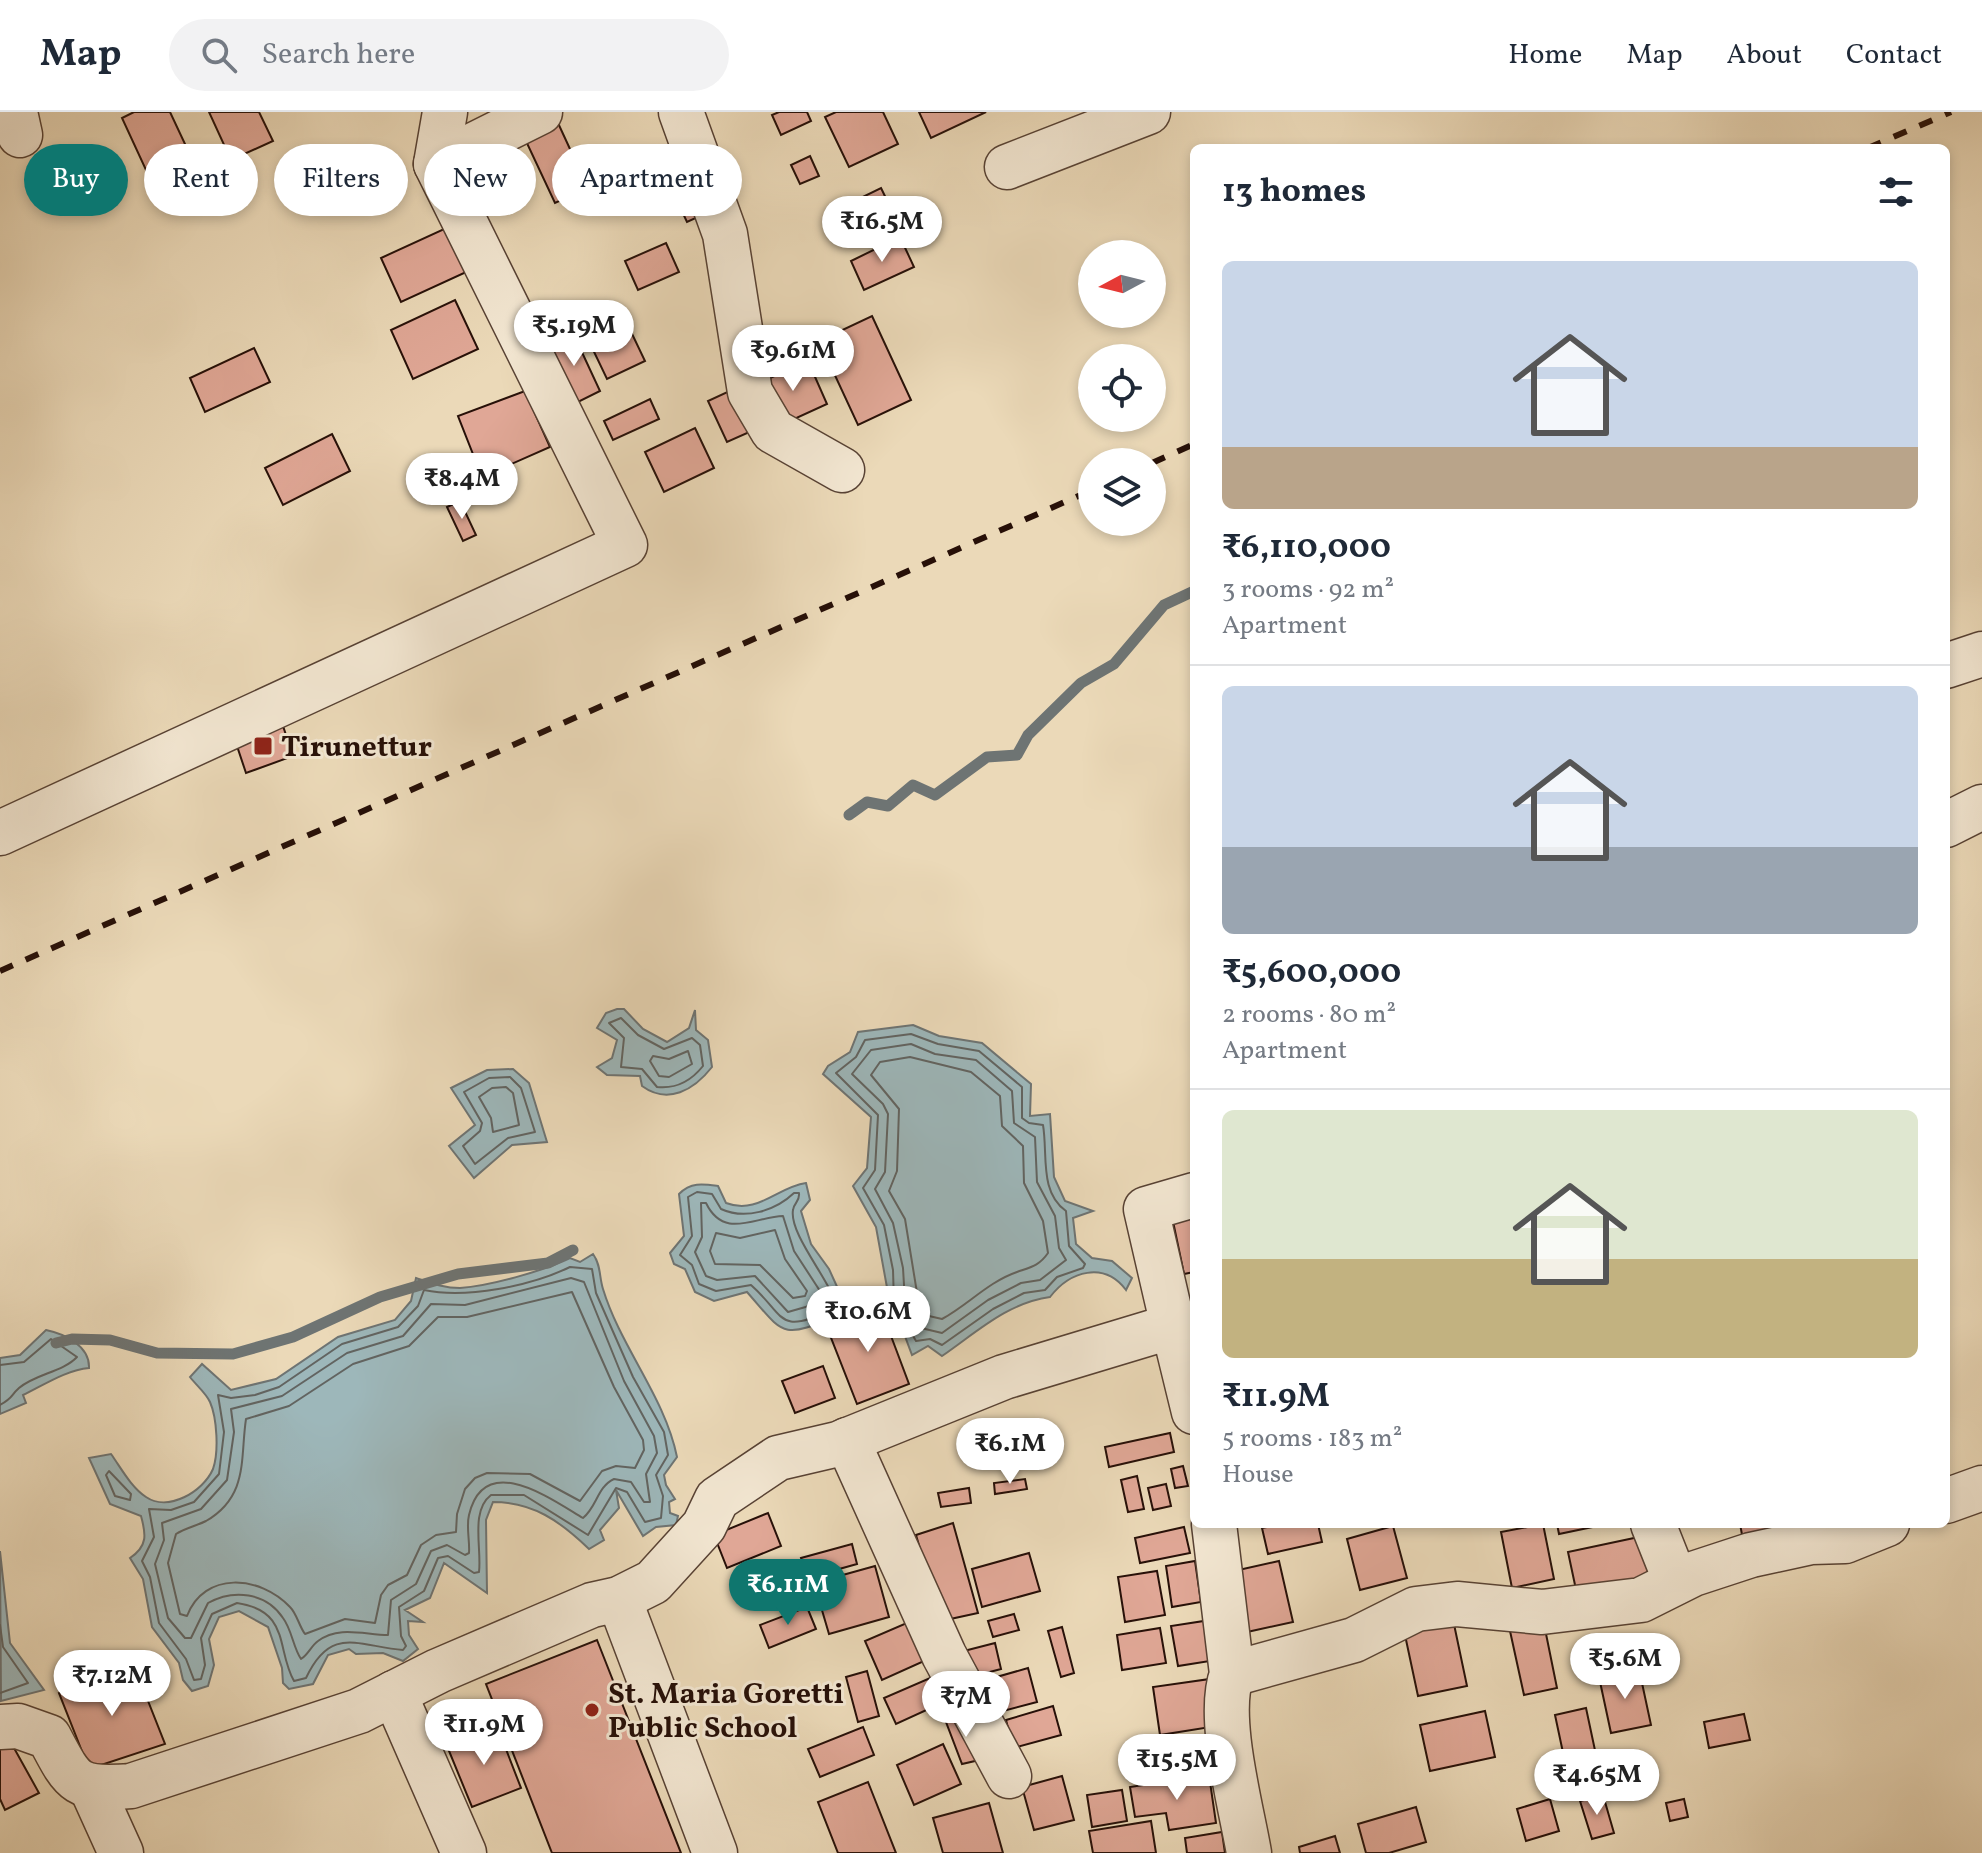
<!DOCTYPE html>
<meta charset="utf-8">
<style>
:root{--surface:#fff;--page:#f2f2f3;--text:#1f2937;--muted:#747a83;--line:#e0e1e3;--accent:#0f766e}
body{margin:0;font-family:Vollkorn,serif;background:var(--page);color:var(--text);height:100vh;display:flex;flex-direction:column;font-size:30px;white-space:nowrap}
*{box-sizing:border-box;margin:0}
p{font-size:26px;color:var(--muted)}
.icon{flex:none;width:44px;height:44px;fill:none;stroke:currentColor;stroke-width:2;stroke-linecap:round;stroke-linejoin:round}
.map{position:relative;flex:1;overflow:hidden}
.panel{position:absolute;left:1190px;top:32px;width:760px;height:1384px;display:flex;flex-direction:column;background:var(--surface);border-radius:12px;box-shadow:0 4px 12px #0003}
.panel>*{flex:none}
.banner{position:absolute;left:24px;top:32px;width:760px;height:72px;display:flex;gap:16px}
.needle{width:52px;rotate:263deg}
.fabs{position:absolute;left:1078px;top:128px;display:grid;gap:16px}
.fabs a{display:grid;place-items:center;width:88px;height:88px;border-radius:50%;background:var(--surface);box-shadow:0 4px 12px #0003;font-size:40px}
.price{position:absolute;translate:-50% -68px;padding:0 18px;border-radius:28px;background:#fff;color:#222;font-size:26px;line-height:52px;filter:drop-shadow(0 2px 4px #0008)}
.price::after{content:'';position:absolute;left:50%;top:48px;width:24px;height:18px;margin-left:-12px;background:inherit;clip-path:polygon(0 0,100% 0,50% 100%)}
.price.current{background:var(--accent);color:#fff}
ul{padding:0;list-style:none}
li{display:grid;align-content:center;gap:16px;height:424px;padding:0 32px}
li+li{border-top:2px solid var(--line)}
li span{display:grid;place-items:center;height:248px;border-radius:12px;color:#555}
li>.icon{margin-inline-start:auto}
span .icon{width:144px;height:144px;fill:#fffc;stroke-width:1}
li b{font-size:34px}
h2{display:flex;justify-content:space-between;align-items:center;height:96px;padding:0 32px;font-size:34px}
.chip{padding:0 28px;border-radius:36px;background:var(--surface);box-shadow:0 4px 12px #0003;font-size:28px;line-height:72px}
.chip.current{background:var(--accent);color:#fff}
header{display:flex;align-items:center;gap:48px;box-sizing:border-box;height:112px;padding:0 40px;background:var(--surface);border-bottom:2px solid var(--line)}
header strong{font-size:38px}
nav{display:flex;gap:44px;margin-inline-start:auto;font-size:28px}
.search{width:560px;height:72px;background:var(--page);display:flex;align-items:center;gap:20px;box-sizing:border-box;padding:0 28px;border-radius:44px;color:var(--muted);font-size:30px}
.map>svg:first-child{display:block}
.water{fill:#9db7ba;stroke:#6e7473;stroke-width:2}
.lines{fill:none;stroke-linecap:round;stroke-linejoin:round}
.shore{stroke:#626461;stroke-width:2}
.stream{stroke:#6e7473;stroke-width:11}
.building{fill:#e0a796;stroke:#271008;stroke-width:2}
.minor-casing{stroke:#584234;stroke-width:47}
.minor{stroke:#f2e6d1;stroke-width:44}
.rail{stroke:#271008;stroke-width:6;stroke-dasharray:14 14;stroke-linecap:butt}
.poi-dot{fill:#8f2418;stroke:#f2e6d1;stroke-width:3}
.labels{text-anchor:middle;stroke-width:6;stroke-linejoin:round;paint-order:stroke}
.poi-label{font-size:30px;font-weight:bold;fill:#271008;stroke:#f2e6d1;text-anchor:start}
</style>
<header>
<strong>Map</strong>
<div class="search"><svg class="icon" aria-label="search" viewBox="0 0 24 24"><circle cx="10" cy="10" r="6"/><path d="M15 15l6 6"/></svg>Search here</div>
<nav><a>Home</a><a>Map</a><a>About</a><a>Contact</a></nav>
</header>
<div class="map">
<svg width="1982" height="1741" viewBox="0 0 1982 1741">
<rect width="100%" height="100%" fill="#ebd9b8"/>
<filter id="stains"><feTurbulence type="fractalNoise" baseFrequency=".0025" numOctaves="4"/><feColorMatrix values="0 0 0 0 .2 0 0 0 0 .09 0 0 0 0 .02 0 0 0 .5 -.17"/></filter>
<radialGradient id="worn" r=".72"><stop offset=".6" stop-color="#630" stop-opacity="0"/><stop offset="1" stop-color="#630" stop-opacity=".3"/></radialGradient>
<g class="water">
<path d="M617,897H624L643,917L667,930L689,916L695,898L696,918L708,928L712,955C694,978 668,993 642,974L640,964L607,963L597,955L612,946L617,928L597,916L606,901Z"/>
<path d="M913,913L939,924L982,931L1031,972L1030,1004L1050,1002L1054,1065L1065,1089L1093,1099L1073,1106L1076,1132L1092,1146L1112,1149L1132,1166L1126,1178C1104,1149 1070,1159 1050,1185C1007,1191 977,1220 942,1244L928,1234L912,1243L903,1219L884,1190L888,1181L876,1115L853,1074L867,1056L871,1005L823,962L828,954L850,940L858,920Z"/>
<polygon points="513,957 529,971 547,1030 512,1033 474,1066 449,1034 475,1013 451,976 487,958"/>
<path d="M806,1071L810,1088L801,1099L811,1132L829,1157L844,1190L837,1204C780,1228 784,1222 747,1180L714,1189L695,1180L685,1157L674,1152L670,1141L684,1124L679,1082C691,1070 703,1072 718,1074L726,1091C758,1103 777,1075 806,1071Z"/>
<path d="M593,1142C601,1153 599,1164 603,1177C621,1236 665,1285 677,1345L664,1363L666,1373L675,1387L669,1390L670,1401L678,1404L676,1413L656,1415L643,1424L616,1378L619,1396L600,1418L604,1428L589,1437C560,1409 533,1390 493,1390L486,1408L487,1481L444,1451L430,1486L405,1498L423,1510L408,1509L409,1523L418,1537L403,1549L383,1541L356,1542L349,1537L328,1543L313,1572L289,1577L283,1571L282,1556L268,1515L239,1499L219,1505L209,1527L214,1553L208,1574L192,1579L183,1568L179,1551L152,1515L143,1467L130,1446C148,1434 146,1422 141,1404L110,1392L89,1346L111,1342C121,1356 131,1375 146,1385C168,1400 203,1380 213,1357C219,1340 217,1306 210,1290C206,1281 196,1273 190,1265L202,1252L231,1278L276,1267L338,1225L395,1208L411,1189L416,1166C431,1171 444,1176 460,1176C490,1174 543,1159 570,1146L580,1150Z"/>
<path d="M46,1218C65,1222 90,1234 89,1256C66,1258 44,1273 23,1283L26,1291L0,1302V1246L20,1243Z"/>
<polygon points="0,1439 10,1531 44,1578 1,1589"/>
</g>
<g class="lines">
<g class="shore">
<path d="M621,906L638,923L664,937L692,926L700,933L703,954C691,969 675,977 657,975L642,957L621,955L624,926L609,911Z"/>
<path d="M911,922L938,932L979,939L1022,975V1006L1029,1011L1043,1013C1048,1042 1039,1080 1066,1099L1069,1134L1085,1152L1083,1156L1057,1165L1045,1178L1024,1181L993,1197L942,1233L930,1227L916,1229L894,1191L893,1158L884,1113L863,1076L875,1058L878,1003L836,961L856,945L865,928Z"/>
<polygon points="911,932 935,942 976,948 1012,979 1014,1011 1035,1025 1037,1070 1055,1104 1059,1136 1066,1148 1040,1168 1021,1171 988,1188 942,1221 921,1216 905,1190 903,1156 893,1111 875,1077 885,1060 888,1002 883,992 852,962 871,938"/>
<polygon points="688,939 692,952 669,965 659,964 650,949 653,944 669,947"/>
<path d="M910,945L971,960L1000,984L1002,1014L1023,1034L1024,1071L1043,1109L1048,1141C1039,1154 1031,1155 1017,1160C988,1170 968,1193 942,1207L929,1204L918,1187L905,1107L889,1079L897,1059L899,997L871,963L880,950Z"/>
<polygon points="489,966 510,965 521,976 535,1020 508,1026 475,1052 463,1034 480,1019 482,1011 464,980"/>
<polygon points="492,976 506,975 513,981 519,1013 493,1020 491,1006 479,985"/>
<path d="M697,1080L712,1082L721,1097C745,1108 775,1099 794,1081H799C800,1090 794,1090 793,1098C789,1121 827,1165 835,1189L831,1198C777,1224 785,1203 751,1173L716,1179L699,1172L692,1153L680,1143L692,1124L688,1085Z"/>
<path d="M701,1091H706C724,1128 754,1105 783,1104L794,1139L820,1179L823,1190L788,1200L755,1164L717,1168L706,1164L695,1140L702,1125Z"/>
<polygon points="775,1118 785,1147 807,1179 805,1184 793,1186 760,1153 715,1152 710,1139 716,1121 740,1126"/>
<path d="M570,1155L592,1157L596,1181L633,1265L664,1320L668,1343L656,1363L663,1384L661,1406L645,1410L627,1380L616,1376L588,1423L524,1383H491C470,1399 482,1437 479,1460L474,1461L448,1444L438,1446L424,1479L399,1495L401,1524L406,1534L403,1538C357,1534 331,1513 306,1566L294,1569C276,1538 291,1499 237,1491L212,1502L201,1526L205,1553L201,1567L194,1568L186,1547L159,1511L150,1465L142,1449L154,1425L149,1397L171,1398L194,1390L219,1362L224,1320L218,1283L231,1286L255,1283L279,1275L342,1232L398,1215L418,1194L424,1178C466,1187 531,1174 570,1155Z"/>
<path d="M571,1166L584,1170L624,1269L654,1324L657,1341L646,1362L650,1390H644L631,1370L614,1367C597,1375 597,1395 583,1406C551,1387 484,1338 469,1403C466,1415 470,1429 469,1441L465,1443L447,1433L431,1439L416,1472L391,1488L388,1523C365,1523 339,1513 318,1529C311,1534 308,1543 301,1547C293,1535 292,1518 283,1506C266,1480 233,1477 208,1491L191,1526H185L168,1506L155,1452L164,1428L162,1411L201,1397L227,1368L234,1320L231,1297L282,1284L347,1241L403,1224L431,1192L465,1193Z"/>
<path d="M572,1180L614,1275L643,1328L644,1338L635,1356L616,1354L602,1359L580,1389L530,1362L487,1361L475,1366L465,1377L457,1402L456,1420L436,1423L421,1433L407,1463L388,1473L381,1483L375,1511L345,1507L305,1522C299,1514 297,1502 290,1495C260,1463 204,1459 187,1504L180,1502L168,1451L176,1422C185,1416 196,1414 206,1409C249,1384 240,1346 246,1307L289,1294L353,1252L409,1234L438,1205H467Z"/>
<path d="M0,1253L24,1250L51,1227L77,1245C63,1260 35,1262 19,1276C10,1284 14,1285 0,1293"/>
<polygon points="109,1359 131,1382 130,1388 115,1384 106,1363"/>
<polyline points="0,1513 3,1535 28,1571 0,1581"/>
</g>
<g class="stream">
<polyline points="849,703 867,690 888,694 913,673 935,683 987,645 1017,643 1028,623 1081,571 1114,552 1164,493 1194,479"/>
<polyline points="56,1231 72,1227 110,1228 157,1241 233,1242 293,1225 380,1185 458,1162 548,1151 573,1138"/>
</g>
</g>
<g class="building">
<polygon points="134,0 170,0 200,64 158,84 122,6"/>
<polygon points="209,0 259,0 273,29 231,48"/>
<polygon points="779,0 807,0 811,9 781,23 772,3"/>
<polygon points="836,0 883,0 898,32 849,55 825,5"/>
<polygon points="919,0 986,0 931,26"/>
<polygon points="558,11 588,76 555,91 525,27"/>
<polygon points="810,44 819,64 800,72 791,53"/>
<polygon points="695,64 711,99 687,110 671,76"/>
<polygon points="881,76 897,109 853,129 838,97"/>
<polygon points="455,112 475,156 401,190 381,146"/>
<polygon points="900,125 914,155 864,178 851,149"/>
<polygon points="666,131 679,160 638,178 625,149"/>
<polygon points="455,188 478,237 413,267 391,218"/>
<polygon points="623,203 645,249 607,267 585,221"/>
<polygon points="872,204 911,288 858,313 819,229"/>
<polygon points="573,221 600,279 574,292 547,234"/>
<polygon points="254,236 270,270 205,300 190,266"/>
<polygon points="808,249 827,292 779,314 759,271"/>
<polygon points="736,276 754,318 727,330 708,289"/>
<polygon points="525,279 550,335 482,365 458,304"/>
<polygon points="650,287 659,307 613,328 604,309"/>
<polygon points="695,316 714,356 664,380 645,340"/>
<polygon points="332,322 350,359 283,393 265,356"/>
<polygon points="460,389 476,423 463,429 447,395"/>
<polygon points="280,605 293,644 246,661 233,622"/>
<polygon points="1194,1090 1194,1160 1184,1162 1170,1095"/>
<polygon points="879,1192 909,1272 857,1292 826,1213"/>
<polygon points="823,1254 835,1286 795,1301 782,1269"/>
<polygon points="1170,1321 1174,1340 1109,1355 1105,1335"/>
<polygon points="1183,1354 1188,1374 1175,1376 1171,1357"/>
<polygon points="1137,1364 1144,1397 1128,1400 1121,1368"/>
<polygon points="1025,1367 1027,1377 995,1382 994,1371"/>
<polygon points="1166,1372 1171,1394 1153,1398 1148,1376"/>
<polygon points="969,1376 971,1391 941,1395 938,1381"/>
<polygon points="768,1401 781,1434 727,1456 714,1423"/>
<polygon points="953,1411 978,1501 941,1509 916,1423"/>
<polygon points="1283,1412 1318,1412 1322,1430 1268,1442 1262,1416"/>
<polygon points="1543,1412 1554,1467 1512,1476 1501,1420"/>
<polygon points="1557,1412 1607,1412 1559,1422"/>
<polygon points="1740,1412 1796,1412 1744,1433"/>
<polygon points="1393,1414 1407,1466 1360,1478 1347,1427"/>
<polygon points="1184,1415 1190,1441 1140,1451 1135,1426"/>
<polygon points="1653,1422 1662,1469 1578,1487 1568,1440"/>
<polygon points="852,1432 857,1452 807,1466 801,1446"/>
<polygon points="1029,1441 1040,1479 982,1495 972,1457"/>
<polygon points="785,1449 798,1482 763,1495 750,1464"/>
<polygon points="1195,1449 1201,1490 1172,1495 1166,1454"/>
<polygon points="1279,1449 1293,1510 1247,1520 1234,1459"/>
<polygon points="875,1454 889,1505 829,1522 814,1471"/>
<polygon points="1157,1459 1165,1503 1125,1510 1118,1465"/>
<polygon points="807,1495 816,1517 769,1536 760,1513"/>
<polygon points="1451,1498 1467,1574 1418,1584 1402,1509"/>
<polygon points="1014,1502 1019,1518 993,1525 988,1509"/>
<polygon points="916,1507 933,1545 882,1568 865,1529"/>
<polygon points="1204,1509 1210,1549 1178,1554 1171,1514"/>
<polygon points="1544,1512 1557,1576 1524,1583 1510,1519"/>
<polygon points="1062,1515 1074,1561 1061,1565 1048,1519"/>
<polygon points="1160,1516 1166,1551 1122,1558 1117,1523"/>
<polygon points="597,1528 681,1741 552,1741 486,1572"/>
<polygon points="995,1531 1001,1557 967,1566 960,1540"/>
<polygon points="135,1556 165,1632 89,1657 59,1581"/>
<polygon points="1028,1556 1037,1590 988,1603 979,1570"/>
<polygon points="1639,1557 1651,1613 1611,1621 1599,1565"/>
<polygon points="867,1559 879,1604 858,1610 846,1565"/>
<polygon points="944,1560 955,1585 896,1612 884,1586"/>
<polygon points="1210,1567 1217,1614 1160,1623 1153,1575"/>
<polygon points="1053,1594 1061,1623 1013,1636 1006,1608"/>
<polygon points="1586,1596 1596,1643 1565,1650 1555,1603"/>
<polygon points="1485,1599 1495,1645 1430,1659 1420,1613"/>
<polygon points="968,1600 988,1646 962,1652 946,1610"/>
<polygon points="1744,1602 1750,1628 1709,1636 1704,1610"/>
<polygon points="497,1614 521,1676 472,1695 447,1634"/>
<polygon points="863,1615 874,1643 820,1665 808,1637"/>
<polygon points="9,1627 39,1681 5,1698 0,1687 0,1630"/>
<polygon points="943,1632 961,1672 914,1693 897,1653"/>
<polygon points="1209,1663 1216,1711 1169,1718 1166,1701 1135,1705 1130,1675"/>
<polygon points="1062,1664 1074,1708 1034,1718 1022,1675"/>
<polygon points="868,1670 896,1741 838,1741 818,1690"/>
<polygon points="1122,1678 1127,1709 1092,1715 1087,1683"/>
<polygon points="1603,1683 1614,1721 1592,1727 1580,1689"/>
<polygon points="1550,1687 1559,1719 1526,1729 1517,1697"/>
<polygon points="1684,1687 1688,1705 1670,1709 1666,1691"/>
<polygon points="989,1691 1003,1741 943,1741 933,1706"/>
<polygon points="1416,1695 1426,1730 1389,1741 1366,1741 1358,1712"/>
<polygon points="1151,1709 1156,1741 1093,1741 1089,1719"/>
<polygon points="1222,1720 1225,1741 1187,1741 1185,1726"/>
<polygon points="1335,1724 1340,1741 1300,1741 1299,1735"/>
</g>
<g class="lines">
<g class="minor-casing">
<g id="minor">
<polyline points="15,0 20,23"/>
<polyline points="681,0 725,122 750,280 773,319 842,358"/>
<polyline points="436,52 540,0"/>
<polyline points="1007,55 1148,0"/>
<polyline points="1946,554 1982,542"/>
<polyline points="1946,713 1982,695"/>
<polyline points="0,721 625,433 436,52 445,0"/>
<polyline points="1173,1214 1194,1300"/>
<polyline points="847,1328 944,1543 1009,1664"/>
<polyline points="1946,1389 1982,1376"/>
<path d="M1214,1412L1232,1562C1216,1604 1241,1694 1249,1741"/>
<polyline points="1653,1412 1676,1470"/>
<polyline points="619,1487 715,1741"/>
<polyline points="1232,1562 1354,1528 1416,1497 1457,1492 1542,1500 1641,1488 1693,1462 1751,1443 1811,1430 1845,1429 1887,1412"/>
<polyline points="394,1581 464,1741"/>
<path d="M0,1615L18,1614L49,1625C74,1673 76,1678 131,1674L359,1599L438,1559L592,1493L619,1487L653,1470L704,1414L717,1387L778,1346L838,1332L1004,1265L1173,1214L1146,1097L1194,1083"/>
<polyline points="92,1677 121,1741"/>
</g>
</g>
<use href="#minor" class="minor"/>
<g class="rail">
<polyline points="1868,36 1951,0"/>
<polyline points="1152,351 1194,332"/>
<polyline points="0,859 1092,378"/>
</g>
</g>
<g class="poi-dot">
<rect x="253" y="624" width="20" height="20" rx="4"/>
<circle cx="592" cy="1598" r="8"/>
</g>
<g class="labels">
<g class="poi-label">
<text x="281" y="644">Tirunettur</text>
<text x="608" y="1591">St. Maria Goretti<tspan x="608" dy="34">Public School</tspan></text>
</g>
</g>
<rect width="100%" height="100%" filter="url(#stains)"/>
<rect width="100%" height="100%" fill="url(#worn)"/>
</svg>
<div class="fabs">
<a><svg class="needle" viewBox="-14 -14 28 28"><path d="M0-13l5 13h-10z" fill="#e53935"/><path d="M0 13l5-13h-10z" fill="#747a83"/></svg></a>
<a><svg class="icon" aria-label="locate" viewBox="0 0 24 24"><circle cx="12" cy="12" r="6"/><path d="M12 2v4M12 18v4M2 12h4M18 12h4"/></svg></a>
<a><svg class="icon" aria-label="layers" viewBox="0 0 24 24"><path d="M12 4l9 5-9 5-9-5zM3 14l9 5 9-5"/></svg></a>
</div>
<b class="price" style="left:882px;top:152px">₹16.5M</b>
<b class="price" style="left:574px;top:256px">₹5.19M</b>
<b class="price" style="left:793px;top:281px">₹9.61M</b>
<b class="price" style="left:462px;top:409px">₹8.4M</b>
<b class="price" style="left:868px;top:1242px">₹10.6M</b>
<b class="price" style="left:1010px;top:1374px">₹6.1M</b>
<b class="price current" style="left:788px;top:1515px">₹6.11M</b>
<b class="price" style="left:1625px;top:1589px">₹5.6M</b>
<b class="price" style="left:112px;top:1606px">₹7.12M</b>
<b class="price" style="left:966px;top:1627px">₹7M</b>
<b class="price" style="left:484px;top:1655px">₹11.9M</b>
<b class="price" style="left:1177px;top:1690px">₹15.5M</b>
<b class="price" style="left:1597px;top:1705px">₹4.65M</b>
<div class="banner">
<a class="chip current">Buy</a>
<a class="chip">Rent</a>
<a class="chip">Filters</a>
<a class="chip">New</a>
<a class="chip">Apartment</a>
</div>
<section class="panel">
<h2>13 homes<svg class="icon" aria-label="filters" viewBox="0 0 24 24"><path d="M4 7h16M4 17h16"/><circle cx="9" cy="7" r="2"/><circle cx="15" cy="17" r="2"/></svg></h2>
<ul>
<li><span style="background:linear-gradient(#c9d6e8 75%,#b9a48a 0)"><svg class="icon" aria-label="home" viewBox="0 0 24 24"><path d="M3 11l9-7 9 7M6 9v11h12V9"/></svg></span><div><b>₹6,110,000</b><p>3 rooms · 92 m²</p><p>Apartment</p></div></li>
<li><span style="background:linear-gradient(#c9d6e8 65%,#9aa5b1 0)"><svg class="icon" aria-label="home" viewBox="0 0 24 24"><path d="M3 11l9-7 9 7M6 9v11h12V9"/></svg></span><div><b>₹5,600,000</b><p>2 rooms · 80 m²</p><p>Apartment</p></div></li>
<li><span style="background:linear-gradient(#dfe7d0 60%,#c2b280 0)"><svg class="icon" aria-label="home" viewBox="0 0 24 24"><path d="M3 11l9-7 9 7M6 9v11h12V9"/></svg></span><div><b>₹11.9M</b><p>5 rooms · 183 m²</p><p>House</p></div></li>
</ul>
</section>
</div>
